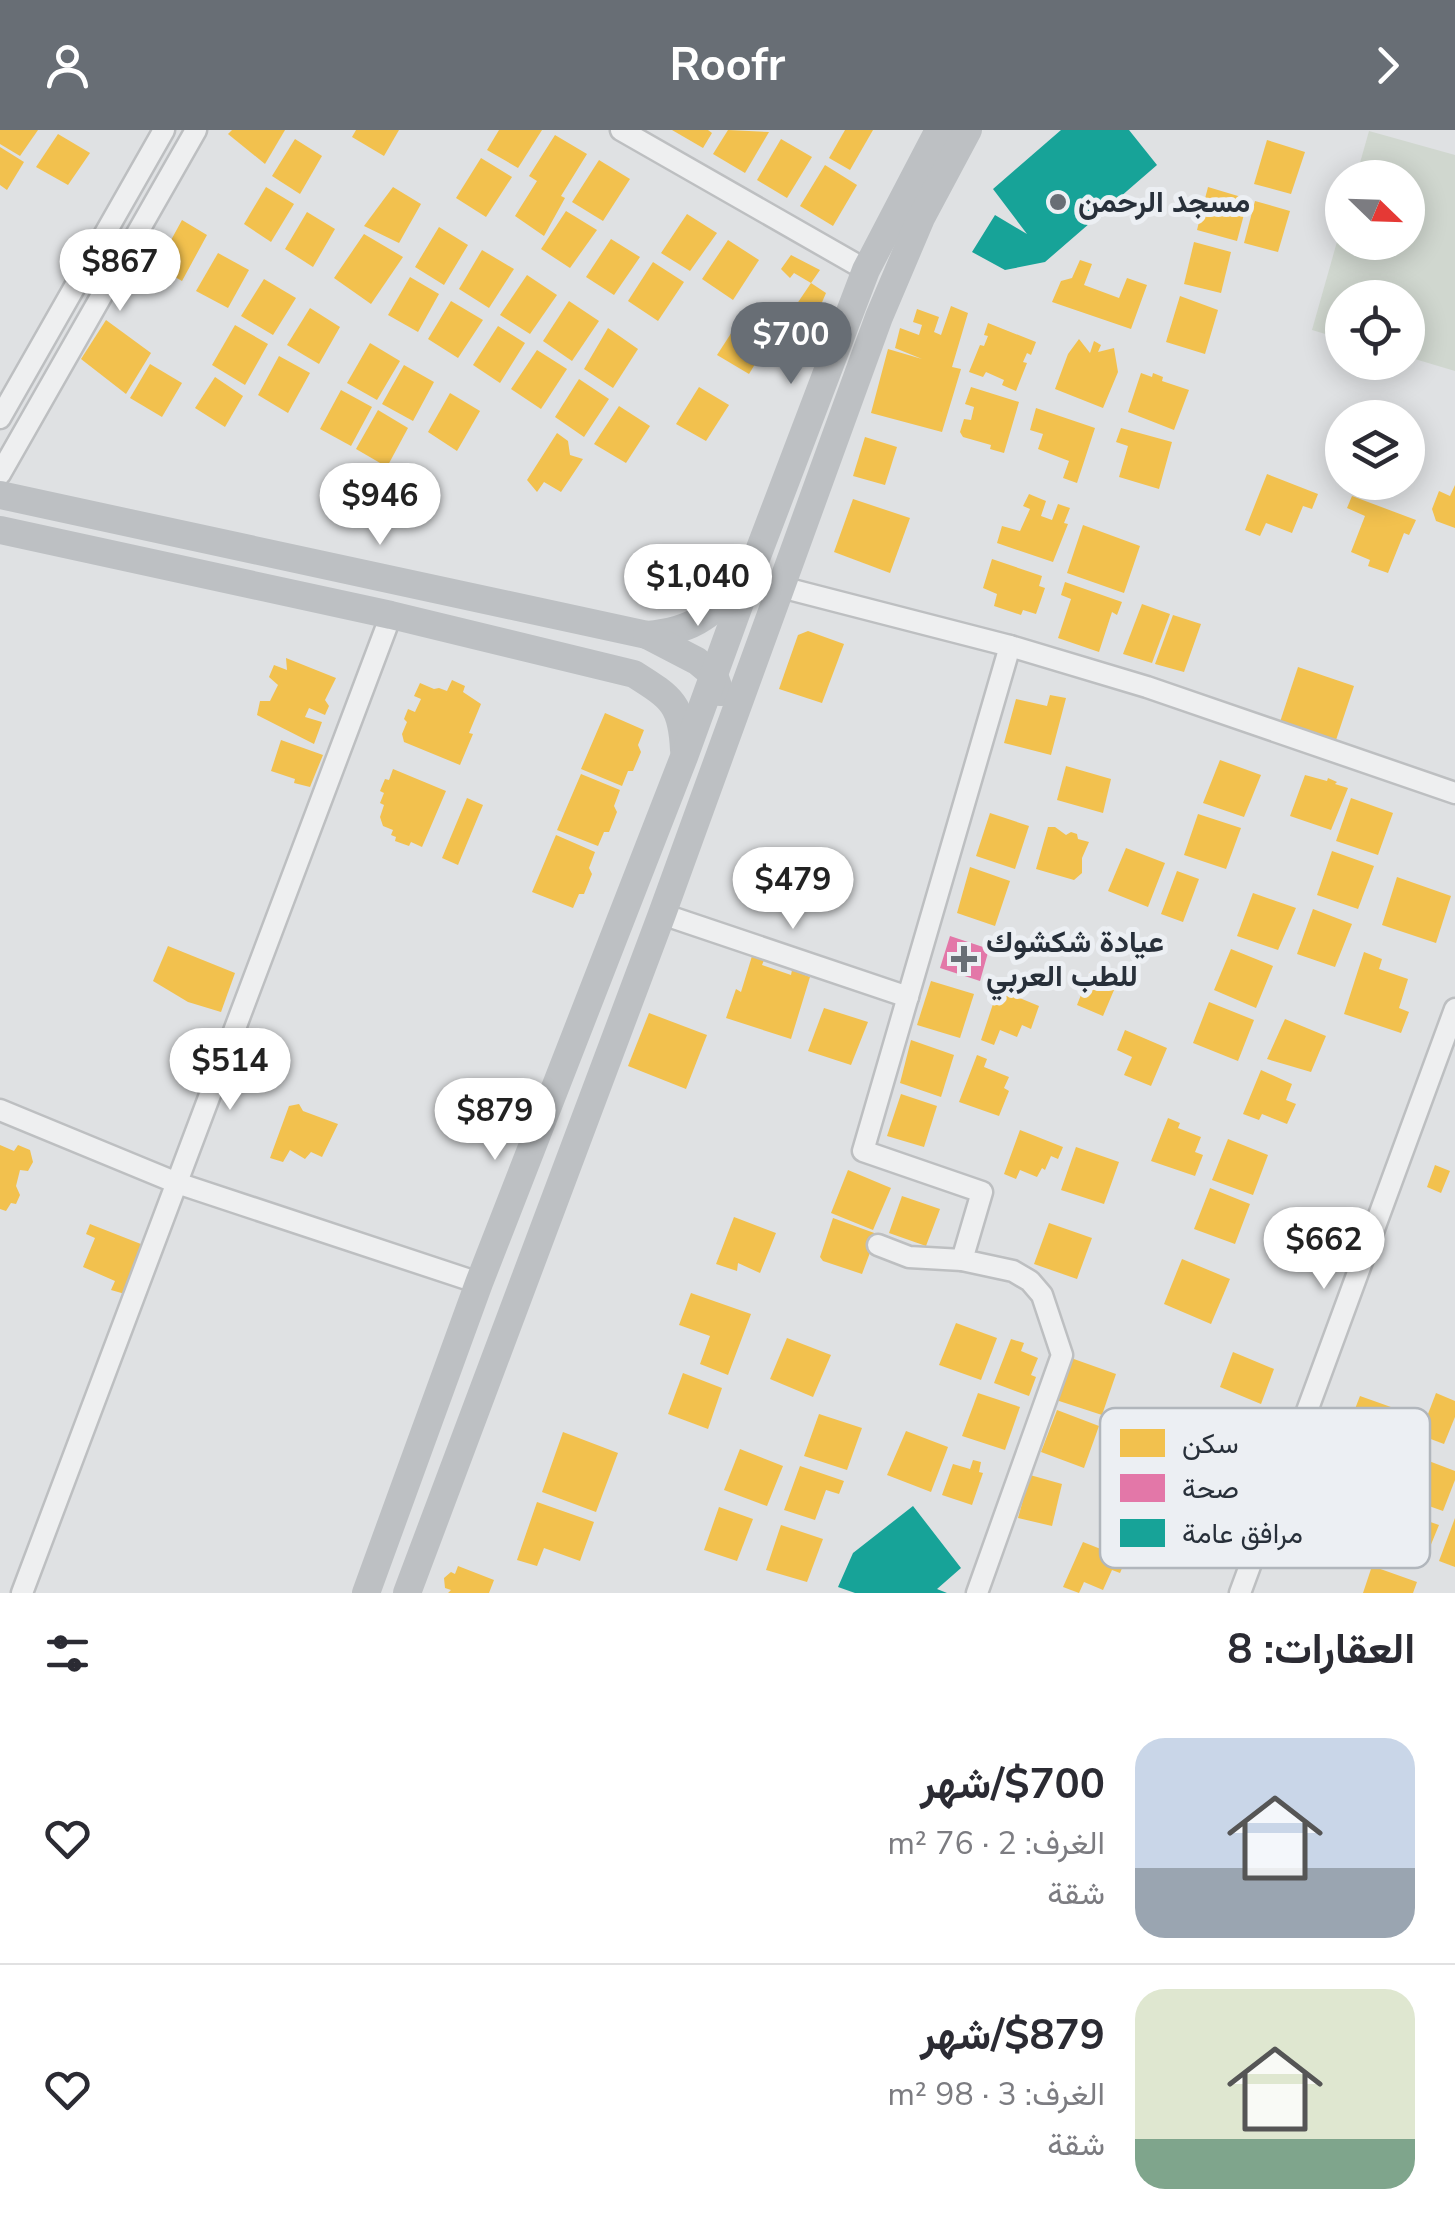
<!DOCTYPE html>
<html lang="ar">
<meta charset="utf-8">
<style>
:root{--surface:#fff;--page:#f2f2f3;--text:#2b2b33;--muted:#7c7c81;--line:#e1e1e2;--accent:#686e75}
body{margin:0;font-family:"Nunito Sans",Vazirmatn,sans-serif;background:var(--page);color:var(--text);direction:rtl;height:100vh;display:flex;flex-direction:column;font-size:38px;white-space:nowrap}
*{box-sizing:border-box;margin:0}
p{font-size:32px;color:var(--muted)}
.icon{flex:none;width:55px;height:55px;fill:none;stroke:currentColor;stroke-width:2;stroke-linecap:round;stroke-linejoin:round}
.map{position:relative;height:1463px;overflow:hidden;direction:ltr}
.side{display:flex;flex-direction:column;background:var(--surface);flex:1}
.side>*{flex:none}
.needle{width:65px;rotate:113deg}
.tools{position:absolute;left:1325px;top:30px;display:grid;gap:20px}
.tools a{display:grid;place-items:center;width:100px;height:100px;border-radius:50%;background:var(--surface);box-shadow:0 5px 25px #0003;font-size:50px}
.price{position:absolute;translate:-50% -85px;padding:0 22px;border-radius:35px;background:#fff;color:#222;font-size:32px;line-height:65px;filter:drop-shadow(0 2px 5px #0008)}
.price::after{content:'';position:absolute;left:50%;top:60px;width:30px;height:22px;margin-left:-15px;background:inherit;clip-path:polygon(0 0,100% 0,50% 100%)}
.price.selected{background:var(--accent);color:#fff}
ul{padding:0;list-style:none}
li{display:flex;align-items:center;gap:30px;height:250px;padding:0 40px}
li+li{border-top:2px solid var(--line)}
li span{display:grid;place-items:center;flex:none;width:280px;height:200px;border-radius:30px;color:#555}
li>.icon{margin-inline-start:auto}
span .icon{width:120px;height:120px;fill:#fffc;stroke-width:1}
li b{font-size:42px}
h2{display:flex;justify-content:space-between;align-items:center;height:120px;padding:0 40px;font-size:42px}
header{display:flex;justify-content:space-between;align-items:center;height:130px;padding:0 40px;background:var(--accent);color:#fff;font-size:45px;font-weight:700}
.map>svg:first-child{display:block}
.green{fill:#d0d7cf}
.homes{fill:#f2c14e}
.health{fill:#e377a8}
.public{fill:#17a398}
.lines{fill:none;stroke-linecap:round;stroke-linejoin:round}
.street-casing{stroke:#bdbfc1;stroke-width:25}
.street{stroke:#eeeff0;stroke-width:20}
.secondary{stroke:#bdc0c3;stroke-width:28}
.poi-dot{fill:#686e75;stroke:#eceff3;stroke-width:4}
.labels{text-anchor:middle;stroke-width:10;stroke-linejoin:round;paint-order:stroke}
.poi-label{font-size:30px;font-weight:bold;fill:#28303a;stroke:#eceff3;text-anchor:start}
.key{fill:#eceff3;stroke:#b1b6bc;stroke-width:2.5}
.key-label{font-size:28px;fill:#28303a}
</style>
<header><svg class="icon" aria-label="forward" viewBox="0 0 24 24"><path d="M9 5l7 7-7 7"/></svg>Roofr<svg class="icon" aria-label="person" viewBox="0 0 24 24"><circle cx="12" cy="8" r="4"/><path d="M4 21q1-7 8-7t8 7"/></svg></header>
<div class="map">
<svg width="1455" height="1463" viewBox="0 0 1455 1463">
<rect width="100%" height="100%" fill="#dfe1e3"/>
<polygon class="green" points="1369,1 1455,25 1455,241 1408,227 1408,168 1342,168 1342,209 1312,200 1342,94 1342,112 1408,112 1408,48 1356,47"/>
<g class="homes">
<polygon points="0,0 38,0 20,26 0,14"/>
<polygon points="232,0 285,0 265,34 228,4"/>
<polygon points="356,0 399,0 384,26 352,7"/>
<polygon points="499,0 542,0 518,38 487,20"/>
<polygon points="672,0 708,0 712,3 703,18"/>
<polygon points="728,0 769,2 745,43 713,24"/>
<polygon points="845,0 873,0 850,40 829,28"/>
<polygon points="58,4 90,23 68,55 36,37"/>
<polygon points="555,5 587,24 561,66 565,68 544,106 515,86 537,51 529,46"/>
<polygon points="295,9 322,26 300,64 272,46"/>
<polygon points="781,9 812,27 787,68 757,50"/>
<polygon points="1267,10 1305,22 1291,64 1254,54"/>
<polygon points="0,17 24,32 7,60 0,55"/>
<polygon points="481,28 512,47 486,87 456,68"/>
<polygon points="599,30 630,49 603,91 572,72"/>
<polygon points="825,35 857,55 833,96 800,76"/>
<polygon points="266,57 294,74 271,112 244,94"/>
<polygon points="393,57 421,74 399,113 364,96"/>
<polygon points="1208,57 1248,69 1237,111 1197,100"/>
<polygon points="1255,71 1290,81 1278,122 1244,113"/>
<polygon points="566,81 597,100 570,138 541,119"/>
<polygon points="307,82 335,99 313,137 285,119"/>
<polygon points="687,84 717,103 690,141 661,123"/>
<polygon points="182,90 207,105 182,151 149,132 156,119 164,123"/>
<polygon points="439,97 468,115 444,155 415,137"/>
<polygon points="364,104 403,127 371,174 334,148"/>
<polygon points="611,109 640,127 614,165 586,147"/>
<polygon points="728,110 759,130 733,170 702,149"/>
<polygon points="1194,112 1231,122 1221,163 1184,154"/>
<polygon points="482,120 514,139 489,178 459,159"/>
<polygon points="218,123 249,140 228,178 196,161"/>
<polygon points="791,125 820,140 811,153 794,143 790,148 781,139"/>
<polygon points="1080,130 1092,134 1084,155 1119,168 1127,148 1147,155 1131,199 1052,172 1061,151 1072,148"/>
<polygon points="653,132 684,152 658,191 628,171"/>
<polygon points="527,145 557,165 530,204 500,185"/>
<polygon points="410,147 439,164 418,202 388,185"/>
<polygon points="264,149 296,168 273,205 241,186"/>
<polygon points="811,153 826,163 804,214 780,199"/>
<polygon points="1180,166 1218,180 1205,224 1166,212"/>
<polygon points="451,171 483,190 458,228 428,209"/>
<polygon points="569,171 599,191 572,231 543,211"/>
<polygon points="951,176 968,183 952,237 961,239 942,302 871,283 888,219 922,229 895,218 900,198 919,205 922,195 913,192 917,179 939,187 934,202 941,205"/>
<polygon points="310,178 340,197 319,234 287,215"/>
<polygon points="741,188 772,206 749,244 717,225"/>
<polygon points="106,190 151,223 126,264 81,229"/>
<polygon points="988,193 1036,212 1031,225 1027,223 1023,232 1027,233 1016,261 1002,255 1004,250 986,242 983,247 969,242 980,215 984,216 988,206 984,205"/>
<polygon points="235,195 268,214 245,255 212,235"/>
<polygon points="498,196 525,213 500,253 473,235"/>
<polygon points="608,198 638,219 613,258 584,239"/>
<polygon points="1079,209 1090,223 1094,211 1101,215 1098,222 1114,218 1118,242 1103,278 1055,259 1068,224"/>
<polygon points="370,213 400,231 377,270 347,253"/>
<polygon points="537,220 567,239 541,279 511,259"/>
<polygon points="279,226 310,243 288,283 258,265"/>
<polygon points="150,234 182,253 162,287 130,268"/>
<polygon points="404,235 434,252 413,291 382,274"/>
<polygon points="1141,243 1152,247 1153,243 1163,247 1162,251 1189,260 1174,300 1128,282"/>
<polygon points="215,247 243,266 225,297 195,278"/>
<polygon points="579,249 609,269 584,307 555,287"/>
<polygon points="699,257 729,275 706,311 676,294"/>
<polygon points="971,257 1019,272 1004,323 990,319 991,315 963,307 960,302 964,289 971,290 974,277 965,274"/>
<polygon points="341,260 372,277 351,316 320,299"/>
<polygon points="450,263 480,281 457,321 428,302"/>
<polygon points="619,276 650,296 626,333 594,314"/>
<polygon points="1036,278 1095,298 1077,353 1063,348 1069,331 1038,319 1043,304 1030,300"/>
<polygon points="378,280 408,298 387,337 356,319"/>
<polygon points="1121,298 1172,312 1159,359 1119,347 1128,316 1116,312"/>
<polygon points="557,303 568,311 570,325 583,329 561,362 544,352 537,362 527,350"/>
<polygon points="865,307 897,317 885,355 853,346"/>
<polygon points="1267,344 1318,364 1312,379 1303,376 1292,403 1266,393 1260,406 1245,400"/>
<polygon points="1455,355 1455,398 1436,391 1432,379 1439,361 1450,366"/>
<polygon points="1029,364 1046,371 1041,386 1052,390 1058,374 1070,378 1064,393 1068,394 1053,432 997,413 1002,396 1020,401 1030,379 1023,376"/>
<polygon points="1352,366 1416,390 1409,405 1404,403 1388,443 1368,436 1370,430 1351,422 1365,386 1347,378"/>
<polygon points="853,369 910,388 890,443 834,422"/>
<polygon points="1083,395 1140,416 1124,463 1067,443"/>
<polygon points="992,429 1042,446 1039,456 1045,458 1036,484 1023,480 1021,485 994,476 997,464 983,458"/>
<polygon points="1065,452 1122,472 1117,485 1112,482 1099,522 1058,508 1071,469 1061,465"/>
<polygon points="1142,474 1170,484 1152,533 1123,524"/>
<polygon points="1173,485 1201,494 1184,542 1155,534"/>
<polygon points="808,501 844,514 822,573 779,559 798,505"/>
<polygon points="286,528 336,548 325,570 329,576 325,585 309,578 305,587 322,592 314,614 257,585 260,571 270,571 278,555 269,547 274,535 287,540"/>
<polygon points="1298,537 1354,556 1335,613 1279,595"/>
<polygon points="452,550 465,556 463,562 481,574 469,603 473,604 460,635 404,612 402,604 407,592 404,589 408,579 415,582 421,569 414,566 420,553 434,559 439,558 447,561"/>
<polygon points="1050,565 1066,568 1051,625 1004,613 1016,569 1047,576"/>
<polygon points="605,583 644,600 638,615 641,622 633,641 628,641 622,656 581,639"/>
<polygon points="281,610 323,625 310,657 294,653 295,649 271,641"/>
<polygon points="1220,630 1261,645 1244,687 1203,673"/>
<polygon points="1066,636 1111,649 1103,683 1057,670"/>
<polygon points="393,639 446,661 422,717 411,712 409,716 395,711 396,707 391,705 393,700 383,696 380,687 384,675 380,673 384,663 380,661 385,649 389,650"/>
<polygon points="581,644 620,660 614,676 617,682 609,702 604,702 598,716 557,700"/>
<polygon points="1305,645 1327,651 1328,648 1337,652 1335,654 1348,658 1331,700 1290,686"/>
<polygon points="467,668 483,675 458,735 442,728"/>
<polygon points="1351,668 1393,683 1378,725 1336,711"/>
<polygon points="990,683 1029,696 1015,739 976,726"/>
<polygon points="1198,684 1241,698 1226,739 1184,725"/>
<polygon points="1048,697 1055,697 1066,705 1071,702 1077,704 1078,709 1089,712 1082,728 1082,743 1074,750 1036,739"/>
<polygon points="556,705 595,722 589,738 592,744 584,764 579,764 573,778 532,762"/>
<polygon points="1126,718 1165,733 1148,777 1108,761"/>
<polygon points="1332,721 1374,736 1358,779 1317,765"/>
<polygon points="970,737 1010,751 995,796 957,783"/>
<polygon points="1177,741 1199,749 1183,792 1161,784"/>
<polygon points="1397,747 1451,766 1436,813 1382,795"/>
<polygon points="1253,763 1296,778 1278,820 1237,806"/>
<polygon points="1313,779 1352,794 1335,837 1297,824"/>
<polygon points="168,816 235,843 221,882 188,872 153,851"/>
<polygon points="1231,819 1273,836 1256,878 1214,860"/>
<polygon points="1364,822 1382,829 1379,839 1408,849 1399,878 1409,882 1401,903 1344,884"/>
<polygon points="752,826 764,830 762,835 791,845 792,840 810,847 791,909 726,888 736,859 741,862"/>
<polygon points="1090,842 1111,851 1108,858 1114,860 1103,886 1077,875"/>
<polygon points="931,851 974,864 960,908 917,895"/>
<polygon points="998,859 1039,876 1031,899 1022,895 1017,907 1000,900 994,915 981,910"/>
<polygon points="1209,872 1254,890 1238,931 1193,913"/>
<polygon points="824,878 868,892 851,935 808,921"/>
<polygon points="649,883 707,905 686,959 628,936"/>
<polygon points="1285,889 1326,906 1311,942 1267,929"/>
<polygon points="1125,900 1167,918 1151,956 1124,945 1132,927 1117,920"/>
<polygon points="911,910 954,925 941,967 900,953"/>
<polygon points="977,925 987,929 984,937 1009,947 1004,958 1009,961 999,986 959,972"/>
<polygon points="1261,940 1292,954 1286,970 1296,974 1287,994 1262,984 1259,990 1243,984"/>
<polygon points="901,964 937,976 924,1017 887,1006"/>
<polygon points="299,974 303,981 338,994 322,1027 311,1022 305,1029 290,1020 283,1032 270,1028 289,976"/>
<polygon points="1168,988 1180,993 1178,998 1201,1007 1195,1022 1203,1025 1195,1046 1151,1031"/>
<polygon points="1020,1000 1063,1017 1058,1029 1051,1026 1045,1040 1042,1038 1037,1047 1020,1040 1016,1049 1004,1044"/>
<polygon points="1228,1009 1268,1025 1253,1065 1212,1050"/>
<polygon points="0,1015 14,1021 18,1015 30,1020 33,1032 28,1041 20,1040 16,1056 20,1065 16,1074 11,1073 6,1081 0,1079"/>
<polygon points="1076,1017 1119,1032 1104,1074 1061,1060"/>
<polygon points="1435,1035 1450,1041 1441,1063 1427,1057"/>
<polygon points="848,1040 891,1058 873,1100 831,1083"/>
<polygon points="1210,1058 1250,1074 1235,1114 1194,1099"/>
<polygon points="902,1066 940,1079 926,1116 889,1103"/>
<polygon points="734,1087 776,1103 760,1143 738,1133 737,1141 716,1134"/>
<polygon points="833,1088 877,1104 862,1144 823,1131 820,1127"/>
<polygon points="1049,1093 1092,1108 1077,1149 1034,1134"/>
<polygon points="90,1094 146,1116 125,1164 111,1160 115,1151 83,1137 95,1108 86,1104"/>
<polygon points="1182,1129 1230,1149 1211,1194 1164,1174"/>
<polygon points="691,1163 751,1184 728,1245 700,1234 710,1206 679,1195"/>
<polygon points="956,1193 997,1208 981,1250 939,1235"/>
<polygon points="787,1208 831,1225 813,1267 770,1249"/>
<polygon points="1011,1209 1024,1213 1021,1221 1038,1228 1031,1245 1036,1247 1029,1266 994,1253"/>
<polygon points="1233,1222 1274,1239 1261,1274 1220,1257"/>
<polygon points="1071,1228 1116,1244 1102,1285 1056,1270"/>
<polygon points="683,1243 722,1258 708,1299 668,1284"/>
<polygon points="978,1263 1020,1277 1005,1320 962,1306"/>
<polygon points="1436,1263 1455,1271 1455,1287 1444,1314 1420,1305"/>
<polygon points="1360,1266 1419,1287 1402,1329 1365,1317 1374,1291 1353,1284"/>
<polygon points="1057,1280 1099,1296 1084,1338 1041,1322"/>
<polygon points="819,1284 862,1298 847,1340 804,1326"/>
<polygon points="1116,1300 1160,1316 1144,1360 1099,1343"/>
<polygon points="906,1301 948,1317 931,1362 887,1345"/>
<polygon points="563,1302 618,1323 596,1382 542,1362"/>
<polygon points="740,1319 783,1336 767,1376 724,1360"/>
<polygon points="1413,1325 1455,1341 1455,1350 1443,1381 1398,1365"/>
<polygon points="973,1330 981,1332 979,1342 983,1343 972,1375 942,1365 953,1334 970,1339"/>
<polygon points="800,1336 844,1351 839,1364 826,1360 815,1390 784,1380"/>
<polygon points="1030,1345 1062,1354 1052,1396 1018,1388"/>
<polygon points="537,1372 594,1392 580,1431 544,1418 537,1436 517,1430"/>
<polygon points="719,1377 753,1389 737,1431 704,1420"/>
<polygon points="1393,1379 1439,1395 1423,1434 1378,1419"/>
<polygon points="1455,1388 1455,1437 1439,1431"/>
<polygon points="781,1395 823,1409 807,1452 766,1440"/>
<polygon points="1083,1412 1126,1429 1120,1443 1112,1440 1103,1460 1084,1452 1079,1463 1063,1457"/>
<polygon points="458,1436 494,1450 489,1463 448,1463 451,1460 445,1458 444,1448 451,1442 455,1444"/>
<polygon points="1372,1436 1417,1452 1413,1463 1363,1463"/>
</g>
<polygon class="health" points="950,806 989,819 980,851 940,838"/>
<g class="public">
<polygon points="1061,0 1129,0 1157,35 1045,132 1005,140 972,122 995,85 1027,104 993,59"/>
<polygon points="913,1376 961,1438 937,1459 947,1463 855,1463 838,1457 853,1423"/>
</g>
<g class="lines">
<g class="street-casing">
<g id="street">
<polyline points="621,0 866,140"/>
<polyline points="0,288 164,0"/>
<polyline points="0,344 196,0"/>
<polyline points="781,457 1010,516 1147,557 1455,663"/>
<polyline points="662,784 908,867"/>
<polyline points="0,980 177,1053 479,1153"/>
<polyline points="878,1115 909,1127 962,1130"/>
<polyline points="22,1463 391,485"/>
<polyline points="977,1463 1062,1225 1042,1165 1030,1151 1013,1141 962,1130 982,1062 863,1021 1010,516"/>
<polyline points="1240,1463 1455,879"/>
</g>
</g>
<use href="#street" class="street"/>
<g class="secondary">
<path d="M0,365L647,505C698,500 712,484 743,447"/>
<path d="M0,400L391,485L634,544C672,568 682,574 684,620"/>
<polyline points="647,505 697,531 714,545 720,562"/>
<polyline points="366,1463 479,1153 684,627 754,434 866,140 939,0"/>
<polyline points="407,1463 662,784 879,187 921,88 968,0"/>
</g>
</g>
<g class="poi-dot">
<circle cx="1058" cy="72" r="10"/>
<path d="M959 814h10v10h10v10h-10v10h-10v-10h-10v-10h10z"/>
</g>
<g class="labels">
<g class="poi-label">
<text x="1078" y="82">مسجد الرحمن</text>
<text x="986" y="822">عيادة شكشوك<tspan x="986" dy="34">للطب العربي</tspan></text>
</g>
</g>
<rect x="1100" y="1278" width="330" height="160" rx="15" class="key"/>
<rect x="1120" y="1299" width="45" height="28" fill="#f2c14e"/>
<rect x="1120" y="1344" width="45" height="28" fill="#e377a8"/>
<rect x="1120" y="1389" width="45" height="28" fill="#17a398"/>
<g class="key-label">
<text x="1182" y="1323">سكن</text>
<text x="1182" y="1368">صحة</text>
<text x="1182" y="1413">مرافق عامة</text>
</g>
</svg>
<div class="tools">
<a><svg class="needle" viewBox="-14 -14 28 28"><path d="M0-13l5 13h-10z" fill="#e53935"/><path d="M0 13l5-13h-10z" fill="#7c7c81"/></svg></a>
<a><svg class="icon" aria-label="locate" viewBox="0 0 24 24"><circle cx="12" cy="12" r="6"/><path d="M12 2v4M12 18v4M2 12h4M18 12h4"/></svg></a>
<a><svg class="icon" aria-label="layers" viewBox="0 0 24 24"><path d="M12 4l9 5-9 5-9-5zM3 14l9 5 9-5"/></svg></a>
</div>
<b class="price" style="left:120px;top:184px">$867</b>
<b class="price selected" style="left:791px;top:257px">$700</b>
<b class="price" style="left:380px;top:418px">$946</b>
<b class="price" style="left:698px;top:499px">$1,040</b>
<b class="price" style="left:793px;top:802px">$479</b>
<b class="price" style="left:230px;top:983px">$514</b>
<b class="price" style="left:495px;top:1033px">$879</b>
<b class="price" style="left:1324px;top:1162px">$662</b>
</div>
<section class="side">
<h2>العقارات: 8<svg class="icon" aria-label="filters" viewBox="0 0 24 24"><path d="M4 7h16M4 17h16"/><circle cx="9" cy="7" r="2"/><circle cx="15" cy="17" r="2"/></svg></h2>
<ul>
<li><span style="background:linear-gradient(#c9d6e8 65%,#9aa5b1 0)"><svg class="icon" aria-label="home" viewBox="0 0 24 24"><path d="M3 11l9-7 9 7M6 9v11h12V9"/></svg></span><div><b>$700/شهر</b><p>الغرف: 2 · 76 m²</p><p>شقة</p></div><svg class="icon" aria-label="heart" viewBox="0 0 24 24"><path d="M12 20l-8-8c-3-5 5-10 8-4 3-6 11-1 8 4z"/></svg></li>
<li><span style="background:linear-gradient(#dfe7d0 75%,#7fa58c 0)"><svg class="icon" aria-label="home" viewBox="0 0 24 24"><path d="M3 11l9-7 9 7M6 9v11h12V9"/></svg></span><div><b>$879/شهر</b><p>الغرف: 3 · 98 m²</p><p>شقة</p></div><svg class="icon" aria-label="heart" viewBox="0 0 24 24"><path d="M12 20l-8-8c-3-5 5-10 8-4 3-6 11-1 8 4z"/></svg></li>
</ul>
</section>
